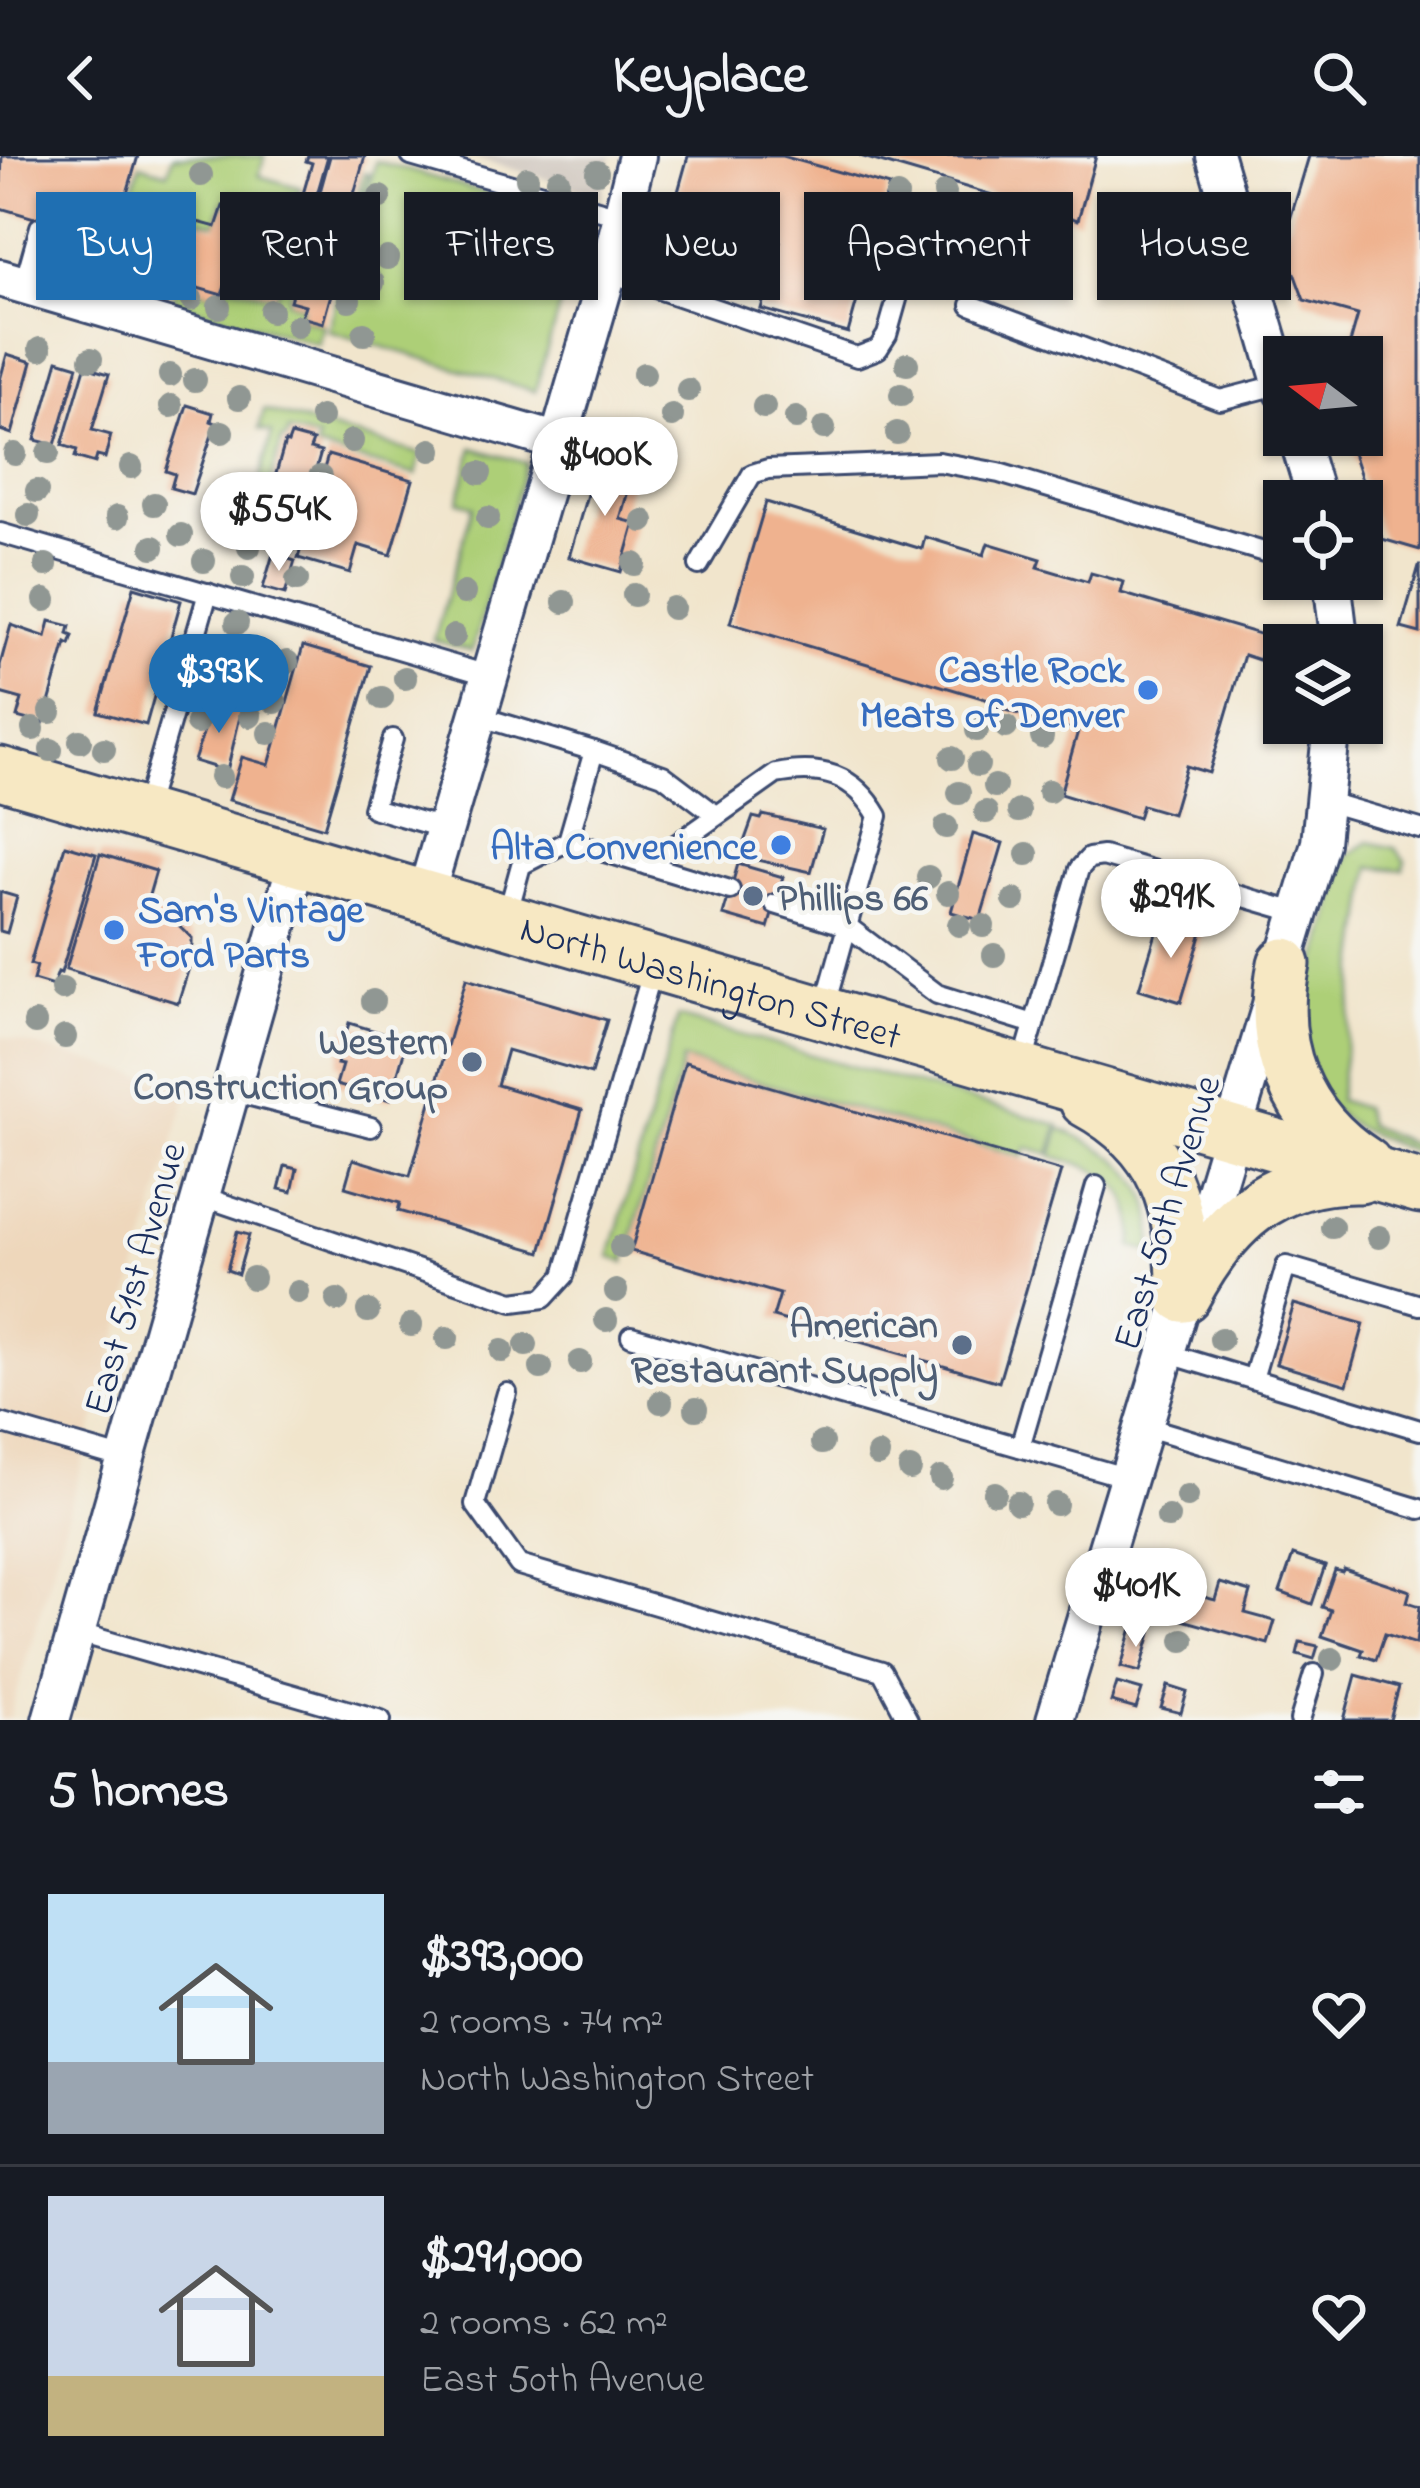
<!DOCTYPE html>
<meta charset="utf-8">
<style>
:root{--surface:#171b24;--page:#242831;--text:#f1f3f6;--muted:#9ea1a6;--line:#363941;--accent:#1f6fb2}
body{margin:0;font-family:"Indie Flower",sans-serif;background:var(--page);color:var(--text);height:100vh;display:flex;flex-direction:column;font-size:45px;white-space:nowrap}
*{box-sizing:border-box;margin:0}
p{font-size:39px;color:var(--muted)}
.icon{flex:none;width:66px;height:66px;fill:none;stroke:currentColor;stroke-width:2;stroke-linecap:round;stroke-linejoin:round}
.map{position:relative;height:1564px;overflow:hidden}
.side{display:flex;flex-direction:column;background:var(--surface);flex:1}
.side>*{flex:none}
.hud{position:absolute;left:36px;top:36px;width:1350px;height:108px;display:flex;gap:24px}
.needle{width:78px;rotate:286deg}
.fabs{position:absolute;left:1263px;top:180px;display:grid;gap:24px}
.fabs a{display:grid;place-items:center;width:120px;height:120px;border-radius:0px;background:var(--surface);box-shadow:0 3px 9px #0004;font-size:60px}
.price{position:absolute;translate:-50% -102px;padding:0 27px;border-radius:42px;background:#fff;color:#222;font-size:39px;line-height:78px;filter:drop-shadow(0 3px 6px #0008)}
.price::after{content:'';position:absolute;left:50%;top:72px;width:36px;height:27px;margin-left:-18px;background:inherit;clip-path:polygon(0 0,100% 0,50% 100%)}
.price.on{background:var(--accent);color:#fff}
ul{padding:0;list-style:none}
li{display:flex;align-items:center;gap:36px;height:300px;padding:0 48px}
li+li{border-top:3px solid var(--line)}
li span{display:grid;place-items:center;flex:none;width:336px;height:240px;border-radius:0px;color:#555}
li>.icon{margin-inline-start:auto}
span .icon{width:144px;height:144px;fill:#fffc;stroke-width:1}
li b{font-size:51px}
h2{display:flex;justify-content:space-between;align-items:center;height:144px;padding:0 48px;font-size:51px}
.chip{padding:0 42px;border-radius:0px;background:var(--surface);box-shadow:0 3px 9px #0004;font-size:42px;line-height:108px}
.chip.on{background:var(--accent);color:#fff}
header{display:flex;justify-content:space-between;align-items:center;height:156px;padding:0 48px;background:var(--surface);font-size:54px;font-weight:800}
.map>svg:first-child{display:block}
.built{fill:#eed7bb}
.industrial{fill:#ccc2b9}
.green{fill:#adcf77;stroke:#647f6a;stroke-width:3}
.building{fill:#efb28f}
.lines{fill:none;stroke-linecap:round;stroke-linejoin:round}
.service-casing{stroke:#3b4a6e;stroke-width:24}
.minor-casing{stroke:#3b4a6e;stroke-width:42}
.secondary-casing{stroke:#3b4a6e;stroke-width:57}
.service{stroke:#fff;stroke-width:18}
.minor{stroke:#fff;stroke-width:36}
.secondary{stroke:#f7e8c3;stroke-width:51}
.tree{fill:#909793}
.shop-dot{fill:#3f7fe0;stroke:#f6f6f2;stroke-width:4.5}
.service-dot{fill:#5c6f8a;stroke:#f6f6f2;stroke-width:4.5}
.labels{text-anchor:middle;stroke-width:9;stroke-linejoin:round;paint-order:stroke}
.shop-label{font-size:39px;font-weight:bold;fill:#366cbe;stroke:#f6f6f2;text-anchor:end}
.service-label{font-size:39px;font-weight:bold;fill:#4e5e75;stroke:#f6f6f2;text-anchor:end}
.street-label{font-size:39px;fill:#1b2f5e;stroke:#f6f6f2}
</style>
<header><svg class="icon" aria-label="back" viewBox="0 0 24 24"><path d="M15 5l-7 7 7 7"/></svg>Keyplace<svg class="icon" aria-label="search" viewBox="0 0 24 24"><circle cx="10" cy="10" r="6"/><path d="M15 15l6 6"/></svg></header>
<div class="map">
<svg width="1420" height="1564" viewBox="0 0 1420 1564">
<rect width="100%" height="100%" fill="#f6f6f2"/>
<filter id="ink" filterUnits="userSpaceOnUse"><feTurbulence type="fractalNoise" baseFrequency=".00833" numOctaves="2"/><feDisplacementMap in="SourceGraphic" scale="24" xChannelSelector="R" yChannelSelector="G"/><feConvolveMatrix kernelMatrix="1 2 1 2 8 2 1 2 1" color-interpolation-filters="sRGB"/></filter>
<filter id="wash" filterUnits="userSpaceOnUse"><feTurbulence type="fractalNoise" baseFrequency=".004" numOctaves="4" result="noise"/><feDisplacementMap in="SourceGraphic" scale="48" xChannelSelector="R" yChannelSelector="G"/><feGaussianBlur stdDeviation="2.7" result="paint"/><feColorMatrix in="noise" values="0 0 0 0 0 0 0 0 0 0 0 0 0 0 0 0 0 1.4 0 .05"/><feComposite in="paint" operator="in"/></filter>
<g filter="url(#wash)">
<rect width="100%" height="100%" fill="#f1e5cc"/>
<polygon class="built" points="0,880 189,933 9,1564 0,1564"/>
<polygon class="industrial" points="467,0 612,0 601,39"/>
<g class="green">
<polygon points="173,0 265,0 259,20 301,32 299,39 353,55 364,17 369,18 345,104 290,89 293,76 242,65 245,53 222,47 215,68 197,63 173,133 100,112 108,88 116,89 140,8 167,17"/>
<polygon points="376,5 584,65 535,235 328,175"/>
<polygon points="290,92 301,95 287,145 302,150 299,162 323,169 318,188 172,146 177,128 224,141 228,128 276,141"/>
<polygon points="264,254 421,298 416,319 316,292 318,283 289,275 286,283 282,283 268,335 273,337 266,361 251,357 272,277 259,273"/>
<polygon points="473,292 526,307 472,495 434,484 473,350 458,345"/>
<polygon points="1369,686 1395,692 1406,705 1403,714 1371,711 1338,944 1363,952 1367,969 1420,991 1420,998 1356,972 1327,949 1300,882 1304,855 1347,700"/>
<polygon points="678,861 1059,969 1050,998 1026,991 1023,1001 683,904 625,1106 610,1101"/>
<path d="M1060,972C1119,999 1161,1023 1151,1096L1132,1091C1140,1027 1104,1014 1052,1000Z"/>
</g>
<g id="blocks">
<g class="building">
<polygon points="2,0 138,0 113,85 0,52"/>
<polygon points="308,0 328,0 316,42 303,38 312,7 306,5"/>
<polygon points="330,0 365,0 350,52 318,43"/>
<polygon points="688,0 782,0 889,30 848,177 761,153 780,86 753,78 735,98 666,79"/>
<polygon points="860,0 1096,0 1078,64"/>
<polygon points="1309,0 1420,0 1420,394 1382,383 1347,279 1362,279 1362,201 1346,201 1358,159 1304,144 1283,87"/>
<polygon points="223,50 242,55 239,67 246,69 222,139 180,127 198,66 216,71"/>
<polygon points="253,66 291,77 274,138 235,127"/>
<polygon points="304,96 340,106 323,167 301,161 305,149 290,145"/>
<polygon points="7,198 32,206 12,278 0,274 0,224"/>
<polygon points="58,204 78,210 55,289 35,284"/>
<polygon points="85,211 109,218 92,274 111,279 105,302 97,300 95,307 75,301 77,294 62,289"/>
<polygon points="187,249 213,257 211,265 216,267 192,338 171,332 175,318 166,315"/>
<polygon points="291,279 313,285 310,293 321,296 307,345 297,342 292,361 283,358 280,368 269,366 276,337 271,335 285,286 288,287"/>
<polygon points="328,299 413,324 391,399 358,389 350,417 298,402"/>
<polygon points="597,304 634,314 620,363 635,367 621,416 569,401"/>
<polygon points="766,346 922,393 925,381 984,399 988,387 1041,403 1038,411 1088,426 1091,417 1124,426 1121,437 1266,480 1259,504 1244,499 1209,617 1186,610 1172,658 1142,649 1138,662 1060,638 1078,575 998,552 999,547 730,467"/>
<polygon points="273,398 295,405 285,438 263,432"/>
<polygon points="1419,410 1420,410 1420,477 1401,472"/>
<polygon points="134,431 181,445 146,569 98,556"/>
<polygon points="50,465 70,470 68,478 73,480 70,489 66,487 43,568 17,561 22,543 0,537 0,509 11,469 46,481"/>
<polygon points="303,490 371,510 324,672 229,644 242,601 269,609"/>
<polygon points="214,544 242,552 227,615 194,605"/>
<polygon points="763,659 823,673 811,716 739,700 753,661 761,663"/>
<polygon points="973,678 1003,687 980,764 951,756"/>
<polygon points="65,689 96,698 61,817 58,816 53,830 33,824 37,810 30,808"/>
<polygon points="100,698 156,715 145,753 168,759 192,782 192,802 178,847 66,813"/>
<polygon points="738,708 783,721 768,772 723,759"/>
<polygon points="0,736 17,741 7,777 0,775"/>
<polygon points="1160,764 1202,776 1181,846 1139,833"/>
<polygon points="466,823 607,864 591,918 507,894 497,929 582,954 541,1096 398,1055 400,1047 345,1031 353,1003 410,1020"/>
<polygon points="349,867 388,879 386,883 406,889 390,944 336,929 342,909 337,908"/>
<polygon points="685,906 1061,1015 999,1226 773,1161 780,1138 631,1095"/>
<polygon points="285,1010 297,1013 292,1036 279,1033"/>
<polygon points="237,1076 249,1079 238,1118 227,1114"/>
<polygon points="1294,1148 1364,1168 1347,1229 1276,1208"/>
<polygon points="1293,1399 1325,1410 1312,1448 1280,1436"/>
<polygon points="1344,1413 1410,1435 1407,1446 1420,1450 1416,1488 1385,1478 1376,1504 1361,1499 1363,1494 1322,1480 1331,1454 1322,1451 1335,1414 1342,1416"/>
<polygon points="1220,1427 1251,1436 1245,1457 1275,1465 1268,1488 1172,1461 1180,1435 1215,1444"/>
<polygon points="1132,1472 1151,1477 1140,1516 1121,1511"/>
<polygon points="1300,1486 1318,1490 1314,1503 1297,1498"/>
<polygon points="1356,1519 1399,1531 1390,1564 1344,1564"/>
<polygon points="1117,1527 1142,1534 1136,1553 1111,1546"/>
<polygon points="1168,1530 1187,1536 1181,1557 1161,1552"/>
</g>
</g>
</g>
<g filter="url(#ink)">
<use href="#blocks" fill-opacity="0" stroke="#3b4a6e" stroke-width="3"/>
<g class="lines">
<g class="service-casing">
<g id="service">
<polyline points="411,0 622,61"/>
<polyline points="608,116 857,201 878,193 887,179 917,72"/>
<polyline points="24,128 40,71"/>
<polyline points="971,149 1220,244 1282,228"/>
<polyline points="0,377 491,520"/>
<polyline points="699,409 752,318 768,313 939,306 999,317 1284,402"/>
<polyline points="478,560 594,595 568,685"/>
<polyline points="393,583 373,652 446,673"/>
<polyline points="594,595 663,619 716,659"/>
<polyline points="1324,645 1420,673"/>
<polyline points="145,654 208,437"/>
<path d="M647,709L776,618C821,609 854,618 878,660L824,853"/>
<polyline points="775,748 847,770 937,838 1034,868"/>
<polyline points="507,760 521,709 568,685 730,734"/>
<polyline points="1022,910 1079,713 1089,702 1103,700 1299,757"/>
<polyline points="231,935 371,971"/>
<polyline points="201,1040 513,1146 544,1142 564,1120 653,813"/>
<polyline points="631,1180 1128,1322"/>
<polyline points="1166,1197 1420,1274"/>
<polyline points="1253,1223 1286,1110 1420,1149"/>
<polyline points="507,1237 475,1348 519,1409 882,1515 908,1564"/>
<polyline points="0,1267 125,1303"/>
<polyline points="1144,1270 1420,1353"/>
<polyline points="1020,1291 1096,1030"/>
<polyline points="76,1476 381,1564"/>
<polyline points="1300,1564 1314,1518"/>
</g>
</g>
<g class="minor-casing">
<g id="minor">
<polyline points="1215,0 1284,236"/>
<polyline points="0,122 559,286"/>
<polyline points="1297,279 1317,345"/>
<polyline points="1332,423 1340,489"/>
<polyline points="425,741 608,116 637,0"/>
<polyline points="51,1564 297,704"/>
<polyline points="1055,1564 1320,687 1332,567"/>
</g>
</g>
<g class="secondary-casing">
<g id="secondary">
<path id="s1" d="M0,617L1420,1031"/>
<path d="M1284,808C1267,890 1295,962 1366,1008"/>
<path d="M1086,945C1168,989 1184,1053 1183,1140"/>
<path d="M1184,1140C1223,1067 1271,1019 1360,1021"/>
</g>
</g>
<use href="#service" class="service"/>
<use href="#minor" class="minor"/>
<use href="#secondary" class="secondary"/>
</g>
<g class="tree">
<circle cx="597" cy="16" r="12"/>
<circle cx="201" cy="19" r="12"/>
<circle cx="527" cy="22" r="12"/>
<circle cx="558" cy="24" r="12"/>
<circle cx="945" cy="37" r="12"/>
<circle cx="897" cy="40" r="12"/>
<circle cx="380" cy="41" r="12"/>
<circle cx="989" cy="51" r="12"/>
<circle cx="310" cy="54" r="12"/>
<circle cx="426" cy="61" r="12"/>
<circle cx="1018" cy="61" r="12"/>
<circle cx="334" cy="70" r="12"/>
<circle cx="1055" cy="73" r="12"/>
<circle cx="116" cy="100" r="12"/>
<circle cx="387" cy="102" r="12"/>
<circle cx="373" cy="127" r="12"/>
<circle cx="191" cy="143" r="12"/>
<circle cx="349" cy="144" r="12"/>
<circle cx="219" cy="151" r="12"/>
<circle cx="271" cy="155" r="12"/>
<circle cx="297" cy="170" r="12"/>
<circle cx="364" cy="178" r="12"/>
<circle cx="40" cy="193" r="12"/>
<circle cx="91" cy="203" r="12"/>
<circle cx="907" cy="208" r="12"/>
<circle cx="644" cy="218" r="12"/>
<circle cx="170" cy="219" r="12"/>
<circle cx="195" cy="224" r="12"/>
<circle cx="688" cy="234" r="12"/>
<circle cx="901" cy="239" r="12"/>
<circle cx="239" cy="242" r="12"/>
<circle cx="171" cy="250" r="12"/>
<circle cx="764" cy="251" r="12"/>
<circle cx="672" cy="260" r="12"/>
<circle cx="321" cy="261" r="12"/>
<circle cx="796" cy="262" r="12"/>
<circle cx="824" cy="272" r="12"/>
<circle cx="222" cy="276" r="12"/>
<circle cx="897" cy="277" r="12"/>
<circle cx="352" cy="285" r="12"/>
<circle cx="431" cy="294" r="12"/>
<circle cx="48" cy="297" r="12"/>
<circle cx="15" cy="298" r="12"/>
<circle cx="131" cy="311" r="12"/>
<circle cx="654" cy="312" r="12"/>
<circle cx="480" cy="317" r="12"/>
<circle cx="320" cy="321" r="12"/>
<circle cx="37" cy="335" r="12"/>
<circle cx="220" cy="341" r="12"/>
<circle cx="154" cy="348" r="12"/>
<circle cx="244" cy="353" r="12"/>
<circle cx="304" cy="356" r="12"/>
<circle cx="28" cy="359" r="12"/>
<circle cx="117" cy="361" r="12"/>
<circle cx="488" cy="362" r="12"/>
<circle cx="643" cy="365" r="12"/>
<circle cx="181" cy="379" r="12"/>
<circle cx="295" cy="379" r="12"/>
<circle cx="153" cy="391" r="12"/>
<circle cx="249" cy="391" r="12"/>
<circle cx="204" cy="405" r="12"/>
<circle cx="634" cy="408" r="12"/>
<circle cx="46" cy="409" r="12"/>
<circle cx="243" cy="421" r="12"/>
<circle cx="297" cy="424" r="12"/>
<circle cx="464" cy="437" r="12"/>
<circle cx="634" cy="439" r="12"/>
<circle cx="45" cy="444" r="12"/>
<circle cx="564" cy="446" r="12"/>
<circle cx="673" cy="452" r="12"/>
<circle cx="237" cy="467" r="12"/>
<circle cx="454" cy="480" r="12"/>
<circle cx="228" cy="504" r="12"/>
<circle cx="287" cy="506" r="12"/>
<circle cx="405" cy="522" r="12"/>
<circle cx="382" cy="542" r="12"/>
<circle cx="204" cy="543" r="12"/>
<circle cx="275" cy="546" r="12"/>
<circle cx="50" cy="556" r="12"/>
<circle cx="250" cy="560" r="12"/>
<circle cx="197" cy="567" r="12"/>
<circle cx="1006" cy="571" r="12"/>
<circle cx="33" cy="573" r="12"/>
<circle cx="977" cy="574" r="12"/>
<circle cx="269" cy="577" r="12"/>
<circle cx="1042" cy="581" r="12"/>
<circle cx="80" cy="585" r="12"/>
<circle cx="104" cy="593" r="12"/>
<circle cx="51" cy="594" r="12"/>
<circle cx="952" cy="602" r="12"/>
<circle cx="978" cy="609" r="12"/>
<circle cx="221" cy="621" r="12"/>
<circle cx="995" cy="630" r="12"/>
<circle cx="1049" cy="635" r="12"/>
<circle cx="959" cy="637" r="12"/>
<circle cx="1019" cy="655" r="12"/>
<circle cx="986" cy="656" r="12"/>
<circle cx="946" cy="671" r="12"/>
<circle cx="1027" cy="698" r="12"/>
<circle cx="928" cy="721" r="12"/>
<circle cx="948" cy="737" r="12"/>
<circle cx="1014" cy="744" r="12"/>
<circle cx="959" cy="769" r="12"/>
<circle cx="983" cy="770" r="12"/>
<circle cx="994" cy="799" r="12"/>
<circle cx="62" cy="833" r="12"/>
<circle cx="373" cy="845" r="12"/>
<circle cx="35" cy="867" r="12"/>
<circle cx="65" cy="881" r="12"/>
<circle cx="1332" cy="1071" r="12"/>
<circle cx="1379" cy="1081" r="12"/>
<circle cx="621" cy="1091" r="12"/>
<circle cx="253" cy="1122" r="12"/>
<circle cx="616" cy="1135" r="12"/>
<circle cx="298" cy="1136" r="12"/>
<circle cx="337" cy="1144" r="12"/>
<circle cx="368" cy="1155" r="12"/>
<circle cx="606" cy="1164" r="12"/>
<circle cx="411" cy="1169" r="12"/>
<circle cx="447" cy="1182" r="12"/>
<circle cx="1221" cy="1183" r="12"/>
<circle cx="526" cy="1189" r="12"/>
<circle cx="502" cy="1195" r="12"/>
<circle cx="580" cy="1206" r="12"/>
<circle cx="541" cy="1212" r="12"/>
<circle cx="661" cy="1246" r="12"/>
<circle cx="696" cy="1253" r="12"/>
<circle cx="822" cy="1287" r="12"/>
<circle cx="878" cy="1299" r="12"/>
<circle cx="910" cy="1313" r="12"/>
<circle cx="941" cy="1322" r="12"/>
<circle cx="995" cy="1337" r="12"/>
<circle cx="1187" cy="1340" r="12"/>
<circle cx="1018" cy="1347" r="12"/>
<circle cx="1056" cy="1348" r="12"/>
<circle cx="1168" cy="1361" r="12"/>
<circle cx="1164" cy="1450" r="12"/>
<circle cx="1183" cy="1484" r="12"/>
<circle cx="1332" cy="1503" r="12"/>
</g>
</g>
<g class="shop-dot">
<circle cx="1148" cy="534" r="12"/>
<circle cx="781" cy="689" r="12"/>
<circle cx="114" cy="774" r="12"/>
</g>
<g class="service-dot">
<circle cx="753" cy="740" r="12"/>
<circle cx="472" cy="906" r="12"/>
<circle cx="962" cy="1189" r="12"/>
</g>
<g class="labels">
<g class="shop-label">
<text x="1124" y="526">Castle Rock<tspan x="1124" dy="45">Meats of Denver</tspan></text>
<text x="757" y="703">Alta Convenience</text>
<text x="138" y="766" text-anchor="start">Sam's Vintage<tspan x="138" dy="45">Ford Parts</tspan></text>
</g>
<g class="service-label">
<text x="777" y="754" text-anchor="start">Phillips 66</text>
<text x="448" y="898">Western<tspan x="448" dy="45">Construction Group</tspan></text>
<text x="938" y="1181">American<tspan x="938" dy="45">Restaurant Supply</tspan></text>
</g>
<g class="street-label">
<text dy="14" stroke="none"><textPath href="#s1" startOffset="741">North Washington Street</textPath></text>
<text transform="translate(1165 1056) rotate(-73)" y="14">East 50th Avenue</text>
<text transform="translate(133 1122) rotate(-74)" y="14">East 51st Avenue</text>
</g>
</g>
</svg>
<div class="fabs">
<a><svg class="needle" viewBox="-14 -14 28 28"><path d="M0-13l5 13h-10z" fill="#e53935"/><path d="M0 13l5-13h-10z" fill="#9ea1a6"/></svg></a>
<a><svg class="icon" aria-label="locate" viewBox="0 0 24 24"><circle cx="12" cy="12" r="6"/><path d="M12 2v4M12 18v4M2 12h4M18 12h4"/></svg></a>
<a><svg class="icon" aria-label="layers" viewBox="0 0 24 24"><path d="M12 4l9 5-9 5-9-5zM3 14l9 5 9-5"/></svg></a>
</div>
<b class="price" style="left:605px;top:363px">$400K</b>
<b class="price" style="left:279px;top:418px">$554K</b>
<b class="price on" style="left:219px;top:580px">$393K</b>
<b class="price" style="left:1171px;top:805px">$291K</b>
<b class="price" style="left:1136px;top:1494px">$401K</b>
<div class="hud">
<a class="chip on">Buy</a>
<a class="chip">Rent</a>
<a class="chip">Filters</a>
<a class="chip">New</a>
<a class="chip">Apartment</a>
<a class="chip">House</a>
</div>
</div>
<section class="side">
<h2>5 homes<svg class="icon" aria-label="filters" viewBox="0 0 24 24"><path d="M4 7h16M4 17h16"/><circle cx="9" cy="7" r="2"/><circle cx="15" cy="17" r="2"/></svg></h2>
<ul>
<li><span style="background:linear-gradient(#bfe0f5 70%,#9aa5b1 0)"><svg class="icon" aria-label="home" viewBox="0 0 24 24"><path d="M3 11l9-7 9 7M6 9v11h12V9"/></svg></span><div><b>$393,000</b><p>2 rooms · 74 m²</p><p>North Washington Street</p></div><svg class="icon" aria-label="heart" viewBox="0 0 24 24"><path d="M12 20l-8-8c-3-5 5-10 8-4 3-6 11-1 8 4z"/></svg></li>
<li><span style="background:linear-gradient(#c9d6e8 75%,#c2b280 0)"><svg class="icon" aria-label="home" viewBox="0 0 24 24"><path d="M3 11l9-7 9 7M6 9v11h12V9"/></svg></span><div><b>$291,000</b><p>2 rooms · 62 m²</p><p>East 50th Avenue</p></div><svg class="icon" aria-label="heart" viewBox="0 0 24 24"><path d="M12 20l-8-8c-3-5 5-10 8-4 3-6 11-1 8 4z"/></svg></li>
</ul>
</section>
